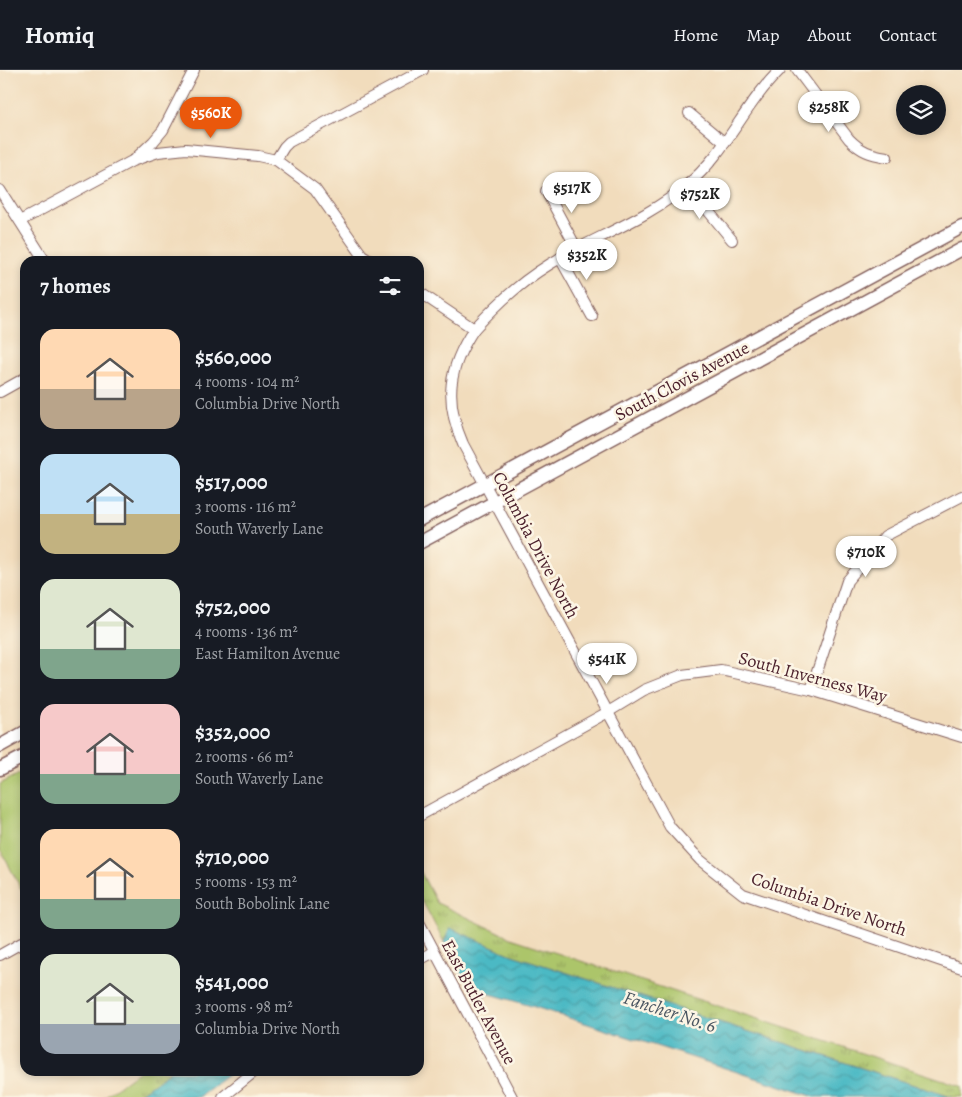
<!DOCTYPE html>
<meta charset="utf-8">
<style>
:root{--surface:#171b24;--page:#20242c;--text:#f1f3f6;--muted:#9ea1a6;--line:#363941;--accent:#ea580c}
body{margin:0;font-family:Alegreya,serif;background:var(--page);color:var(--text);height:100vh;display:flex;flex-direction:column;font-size:19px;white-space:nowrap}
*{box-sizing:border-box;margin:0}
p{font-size:16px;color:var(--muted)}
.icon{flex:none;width:28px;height:28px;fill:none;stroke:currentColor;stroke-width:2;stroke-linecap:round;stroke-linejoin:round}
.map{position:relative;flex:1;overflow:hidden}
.sheet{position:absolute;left:20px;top:186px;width:404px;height:820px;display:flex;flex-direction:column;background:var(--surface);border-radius:15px;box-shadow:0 2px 8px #0003}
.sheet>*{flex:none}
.tools{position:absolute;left:896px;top:15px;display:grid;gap:10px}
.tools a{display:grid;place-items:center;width:50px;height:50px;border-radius:50%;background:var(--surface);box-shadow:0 2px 8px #0003;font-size:25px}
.price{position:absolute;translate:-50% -42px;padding:0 11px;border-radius:18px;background:#fff;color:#222;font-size:16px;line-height:32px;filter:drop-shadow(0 1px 2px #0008)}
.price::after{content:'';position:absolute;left:50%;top:30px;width:15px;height:11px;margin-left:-8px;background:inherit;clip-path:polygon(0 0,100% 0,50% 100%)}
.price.selected{background:var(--accent);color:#fff}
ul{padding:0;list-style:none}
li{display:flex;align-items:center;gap:15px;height:125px;padding:0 20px}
li span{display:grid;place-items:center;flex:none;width:140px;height:100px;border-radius:15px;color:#555}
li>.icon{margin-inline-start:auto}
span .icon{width:60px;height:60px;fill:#fffc;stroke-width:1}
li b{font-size:21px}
h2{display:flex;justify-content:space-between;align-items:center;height:60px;padding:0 20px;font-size:21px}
header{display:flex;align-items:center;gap:30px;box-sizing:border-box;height:70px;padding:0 25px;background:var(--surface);border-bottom:1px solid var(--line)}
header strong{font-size:24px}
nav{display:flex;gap:28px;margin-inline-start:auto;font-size:18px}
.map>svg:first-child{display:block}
.green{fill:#acc56b;stroke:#7b724b}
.park{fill:url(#park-tufts);stroke:#7b724b}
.water{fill:url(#water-waves);stroke:#4a6c78}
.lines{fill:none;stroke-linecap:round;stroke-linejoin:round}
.minor-casing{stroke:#84615e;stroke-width:12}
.major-casing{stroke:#84615e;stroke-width:15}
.minor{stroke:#fff;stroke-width:10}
.major{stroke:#fff;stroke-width:12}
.labels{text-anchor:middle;stroke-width:5;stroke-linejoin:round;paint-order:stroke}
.street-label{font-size:18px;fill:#4a1f2b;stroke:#fcf5e5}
.water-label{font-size:19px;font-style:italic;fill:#4a5561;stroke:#fcf5e5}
</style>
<header>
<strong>Homiq</strong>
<nav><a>Home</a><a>Map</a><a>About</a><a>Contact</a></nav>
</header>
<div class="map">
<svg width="962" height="1027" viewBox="0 0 962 1027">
<defs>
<pattern id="park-tufts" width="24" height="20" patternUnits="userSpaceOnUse" patternTransform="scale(1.25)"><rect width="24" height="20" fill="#acc56b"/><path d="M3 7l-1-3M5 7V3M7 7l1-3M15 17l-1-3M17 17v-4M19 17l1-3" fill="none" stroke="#8e9f58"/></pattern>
<pattern id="water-waves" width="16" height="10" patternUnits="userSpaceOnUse" patternTransform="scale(1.25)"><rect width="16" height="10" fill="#4bb9c4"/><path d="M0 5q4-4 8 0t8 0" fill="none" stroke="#40969f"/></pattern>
</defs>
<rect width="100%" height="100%" fill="#fcf5e5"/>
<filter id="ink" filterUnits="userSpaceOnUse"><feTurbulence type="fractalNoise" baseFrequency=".02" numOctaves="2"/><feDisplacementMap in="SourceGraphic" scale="10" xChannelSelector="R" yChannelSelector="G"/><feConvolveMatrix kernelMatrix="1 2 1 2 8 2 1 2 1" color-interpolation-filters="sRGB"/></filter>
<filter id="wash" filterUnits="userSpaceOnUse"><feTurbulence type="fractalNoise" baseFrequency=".0096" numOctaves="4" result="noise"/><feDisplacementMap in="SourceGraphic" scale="20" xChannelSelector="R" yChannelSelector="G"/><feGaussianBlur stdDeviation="1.12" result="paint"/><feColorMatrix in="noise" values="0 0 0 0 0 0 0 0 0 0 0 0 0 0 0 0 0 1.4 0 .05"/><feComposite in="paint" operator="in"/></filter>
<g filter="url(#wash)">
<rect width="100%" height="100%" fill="#f1dcbc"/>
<polygon class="green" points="19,704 25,715 25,826 0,779 0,714"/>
<g class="park">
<polygon points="419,799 437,833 511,868 962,1016 962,1027 951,1027 512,885 451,859 444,872 419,825"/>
<polygon points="139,1001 170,1001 135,1027 104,1027"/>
</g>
<g class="water">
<polygon points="450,858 512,885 951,1027 815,1027 535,937 487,923 481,930 455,895 444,872"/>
<polygon points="170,1001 233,1001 199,1027 135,1027"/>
</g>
</g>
<g filter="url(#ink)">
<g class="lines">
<g class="minor-casing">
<g id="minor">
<path d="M797,0L849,69C862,82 870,84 887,87"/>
<polyline points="689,43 725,73"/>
<polyline points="137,87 153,72 163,60 194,0"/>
<polyline points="276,90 284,77 289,72 423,0"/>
<polyline points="687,115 732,170"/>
<polyline points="0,120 45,191"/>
<polyline points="546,121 577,179"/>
<polyline points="20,151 132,91 158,82 186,79 258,86 276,90 315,119 362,185 372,191"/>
<polyline points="560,188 592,246"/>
<path d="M419,222L474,259C448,298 444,330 463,374L670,757L700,790L743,824L962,898"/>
<path d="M474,259C502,229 526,207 562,187C603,164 651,146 687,115C726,83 744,35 780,0"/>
<polyline points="0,322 25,308"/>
<polyline points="811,620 847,511 885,466 962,426"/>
<polyline points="419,746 608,642 644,620 682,605 721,600 811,620 962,667"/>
<polyline points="419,852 512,1027"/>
<polyline points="0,885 25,871"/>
<polyline points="419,890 434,882"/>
<polyline points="223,1027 255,1001"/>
</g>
</g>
<g class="major-casing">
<g id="major">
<polyline points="419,450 962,157"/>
<polyline points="419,473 962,179"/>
<polyline points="0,676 25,662"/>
<polyline points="0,699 25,686"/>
</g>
</g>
<use href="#minor" class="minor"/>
<use href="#major" class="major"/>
</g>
</g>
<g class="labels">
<g class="street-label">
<text transform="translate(682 311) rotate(-28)" y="6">South Clovis Avenue</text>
<text transform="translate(536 475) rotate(62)" y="6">Columbia Drive North</text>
<text transform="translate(813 607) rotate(15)" y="6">South Inverness Way</text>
<text transform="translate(829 834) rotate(19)" y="6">Columbia Drive North</text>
<text transform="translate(479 932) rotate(62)" y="6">East Butler Avenue</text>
</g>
<g class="water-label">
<text transform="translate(670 941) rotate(18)" y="7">Fancher No. 6</text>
</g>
</g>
</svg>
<div class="tools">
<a><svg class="icon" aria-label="layers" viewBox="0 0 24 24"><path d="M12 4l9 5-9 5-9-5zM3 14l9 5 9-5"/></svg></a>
</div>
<b class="price" style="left:829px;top:63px">$258K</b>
<b class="price selected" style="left:211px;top:69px">$560K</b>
<b class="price" style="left:572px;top:144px">$517K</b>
<b class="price" style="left:700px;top:150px">$752K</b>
<b class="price" style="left:587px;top:211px">$352K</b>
<b class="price" style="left:866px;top:508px">$710K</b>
<b class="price" style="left:607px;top:615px">$541K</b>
<section class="sheet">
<h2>7 homes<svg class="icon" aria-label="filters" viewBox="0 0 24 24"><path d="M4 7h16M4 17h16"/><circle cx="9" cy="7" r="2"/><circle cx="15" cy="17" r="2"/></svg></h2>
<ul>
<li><span style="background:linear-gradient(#ffd9b3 60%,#b9a48a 0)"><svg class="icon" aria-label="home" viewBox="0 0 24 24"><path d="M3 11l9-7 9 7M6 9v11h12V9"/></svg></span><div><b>$560,000</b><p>4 rooms · 104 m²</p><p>Columbia Drive North</p></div></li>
<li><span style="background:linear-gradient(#bfe0f5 60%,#c2b280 0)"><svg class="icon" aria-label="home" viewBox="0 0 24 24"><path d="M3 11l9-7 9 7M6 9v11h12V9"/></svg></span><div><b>$517,000</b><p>3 rooms · 116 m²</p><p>South Waverly Lane</p></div></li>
<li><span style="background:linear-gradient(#dfe7d0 70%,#7fa58c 0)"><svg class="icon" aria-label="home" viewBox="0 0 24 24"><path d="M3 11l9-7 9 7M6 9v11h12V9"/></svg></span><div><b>$752,000</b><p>4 rooms · 136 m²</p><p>East Hamilton Avenue</p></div></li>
<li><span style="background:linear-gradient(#f6c9c9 70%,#7fa58c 0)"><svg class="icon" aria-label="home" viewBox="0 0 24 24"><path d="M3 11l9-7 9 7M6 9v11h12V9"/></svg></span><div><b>$352,000</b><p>2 rooms · 66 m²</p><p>South Waverly Lane</p></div></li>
<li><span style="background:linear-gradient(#ffd9b3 70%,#7fa58c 0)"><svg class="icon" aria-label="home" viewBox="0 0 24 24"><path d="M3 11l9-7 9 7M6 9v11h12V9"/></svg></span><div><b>$710,000</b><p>5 rooms · 153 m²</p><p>South Bobolink Lane</p></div></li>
<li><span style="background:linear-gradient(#dfe7d0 70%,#9aa5b1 0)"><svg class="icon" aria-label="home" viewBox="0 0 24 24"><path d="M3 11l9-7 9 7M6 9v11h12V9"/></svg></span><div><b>$541,000</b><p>3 rooms · 98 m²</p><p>Columbia Drive North</p></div></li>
</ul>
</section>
</div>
